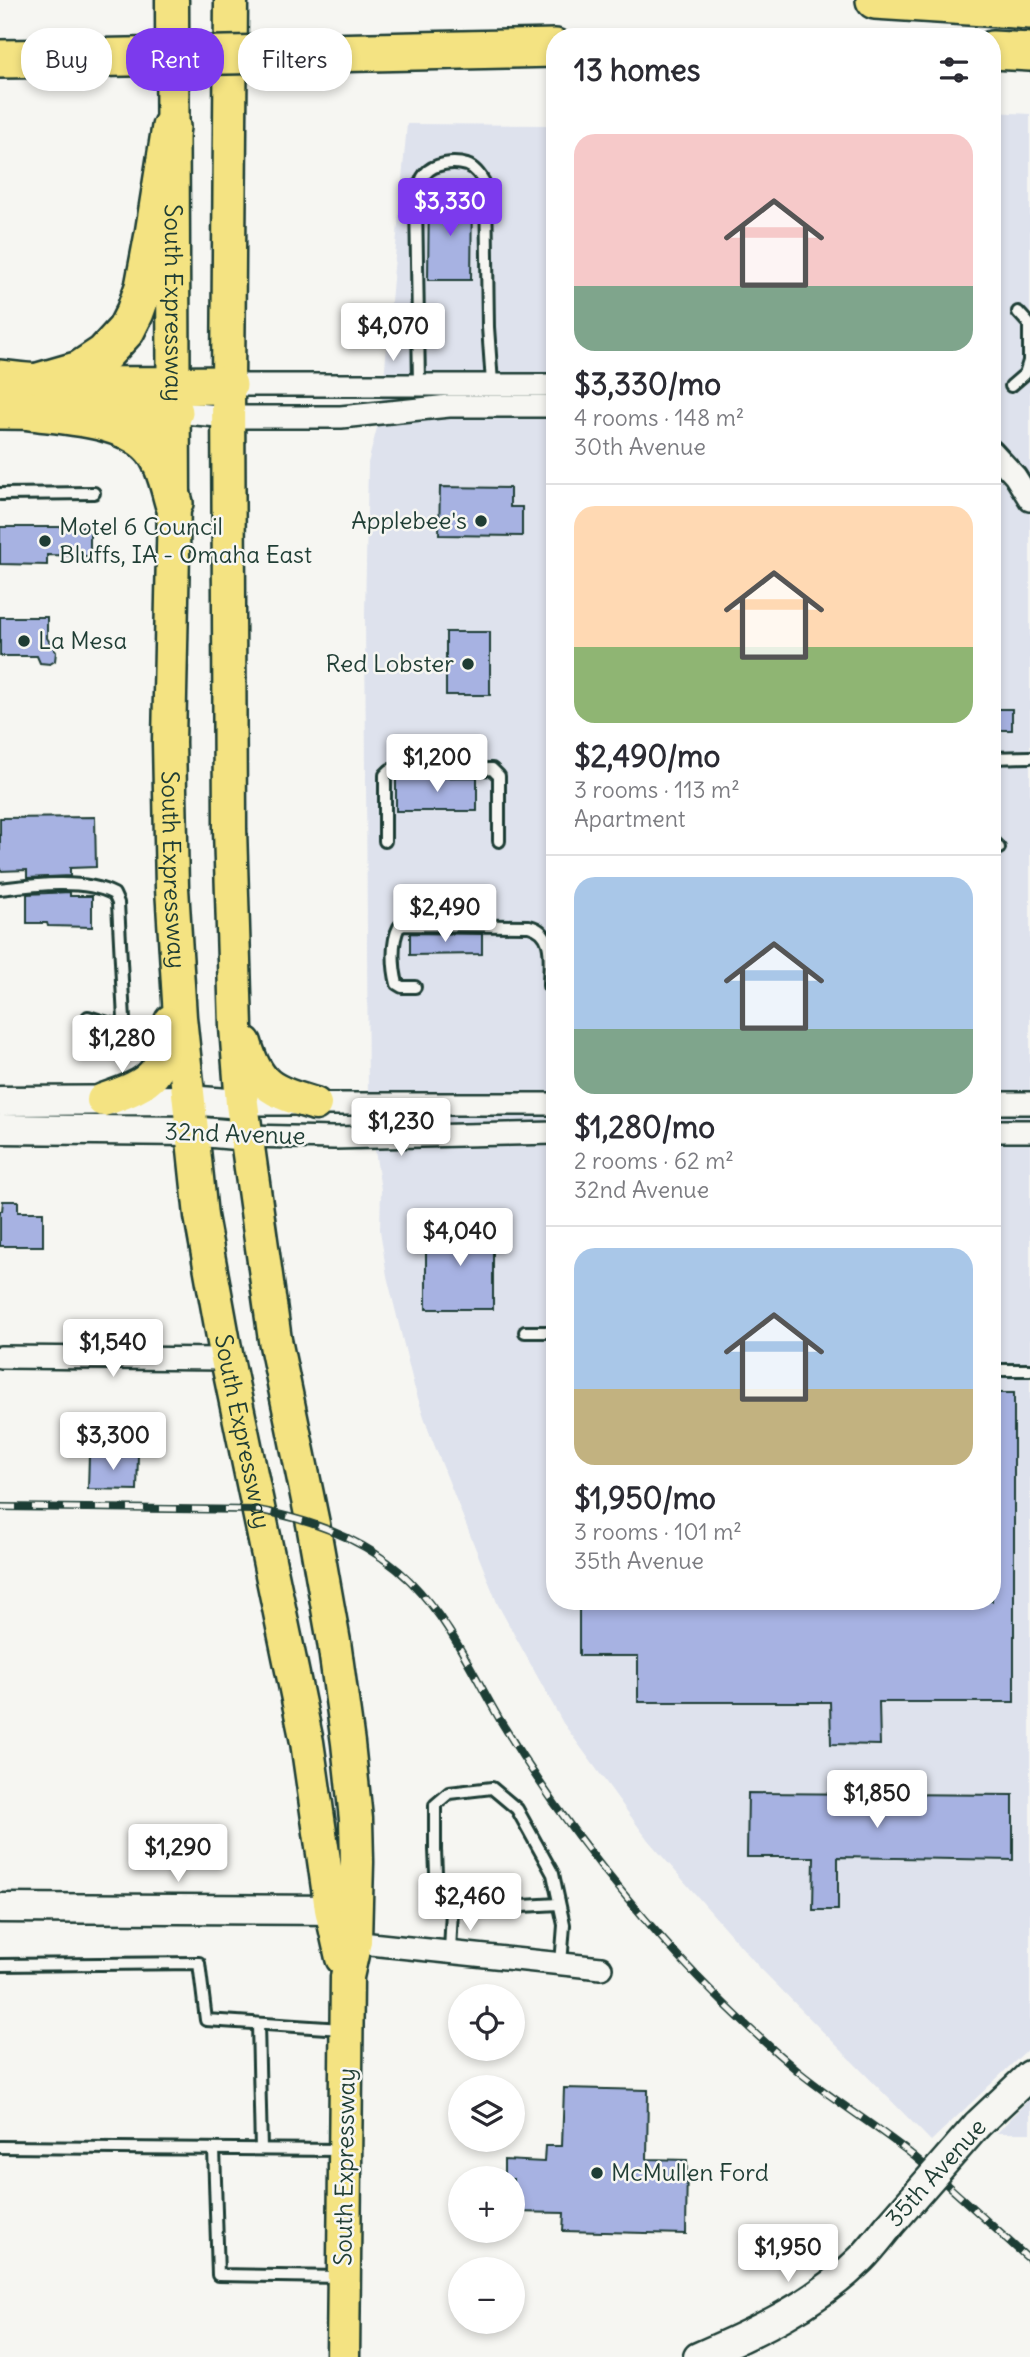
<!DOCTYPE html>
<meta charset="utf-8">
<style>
:root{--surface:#fff;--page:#f7f7f7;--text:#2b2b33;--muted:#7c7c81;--line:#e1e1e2;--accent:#7c3aed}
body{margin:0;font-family:Delius,sans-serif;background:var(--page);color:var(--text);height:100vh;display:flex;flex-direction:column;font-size:26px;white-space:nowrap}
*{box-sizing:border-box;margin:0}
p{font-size:23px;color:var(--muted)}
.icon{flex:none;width:38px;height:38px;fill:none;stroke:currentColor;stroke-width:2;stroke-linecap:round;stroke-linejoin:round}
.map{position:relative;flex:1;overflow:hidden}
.details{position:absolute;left:546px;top:28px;width:455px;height:1582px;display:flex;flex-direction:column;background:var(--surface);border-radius:28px;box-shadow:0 4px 10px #0003}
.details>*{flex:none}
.banner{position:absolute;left:21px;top:28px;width:420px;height:63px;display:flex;gap:14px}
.buttons{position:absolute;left:448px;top:1984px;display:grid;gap:14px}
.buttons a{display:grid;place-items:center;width:77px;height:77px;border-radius:50%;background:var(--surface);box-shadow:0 4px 10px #0003;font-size:35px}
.price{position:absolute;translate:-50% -60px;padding:0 16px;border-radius:7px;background:#fff;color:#222;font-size:23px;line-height:46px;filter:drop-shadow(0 2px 4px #0008)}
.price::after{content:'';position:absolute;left:50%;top:42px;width:21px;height:16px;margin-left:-10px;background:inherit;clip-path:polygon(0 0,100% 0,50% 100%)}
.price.on{background:var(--accent);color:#fff}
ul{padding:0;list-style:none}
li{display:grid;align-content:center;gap:14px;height:371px;padding:0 28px}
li+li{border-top:2px solid var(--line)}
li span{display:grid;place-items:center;height:217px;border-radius:21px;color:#555}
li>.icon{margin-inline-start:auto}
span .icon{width:126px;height:126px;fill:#fffc;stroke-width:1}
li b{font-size:30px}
h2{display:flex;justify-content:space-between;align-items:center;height:84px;padding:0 28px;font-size:30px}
.chip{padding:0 24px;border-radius:28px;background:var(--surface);box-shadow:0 4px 10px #0003;font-size:24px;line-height:63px}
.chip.on{background:var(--accent);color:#fff}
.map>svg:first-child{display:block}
.built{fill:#dee2ed}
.building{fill:#a7b2e2;stroke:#1f3d34;stroke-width:2}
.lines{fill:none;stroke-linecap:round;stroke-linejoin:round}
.lane-casing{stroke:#1f3d34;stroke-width:16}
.street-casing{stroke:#1f3d34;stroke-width:26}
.secondary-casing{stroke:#1f3d34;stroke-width:33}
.primary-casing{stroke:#1f3d34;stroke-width:37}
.highway-casing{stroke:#1f3d34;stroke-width:42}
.lane{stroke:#f6f6f2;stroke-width:10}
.street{stroke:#f6f6f2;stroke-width:21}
.secondary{stroke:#f6f6f2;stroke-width:28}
.primary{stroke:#f4e382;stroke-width:32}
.highway{stroke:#f4e382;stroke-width:37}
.rail-casing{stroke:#1f3d34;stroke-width:8}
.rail{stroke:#f6f6f2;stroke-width:5;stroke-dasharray:16;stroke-linecap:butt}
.secondary-bridge-casing{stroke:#1f3d34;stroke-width:33;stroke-linecap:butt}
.highway-bridge-casing{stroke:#1f3d34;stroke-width:42;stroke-linecap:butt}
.secondary-bridge{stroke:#f6f6f2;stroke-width:28}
.highway-bridge{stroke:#f4e382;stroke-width:37}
.poi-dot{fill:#1f3d34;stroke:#f6f6f2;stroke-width:2.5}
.labels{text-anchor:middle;stroke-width:5;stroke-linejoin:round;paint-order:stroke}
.street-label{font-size:24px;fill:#1f3d34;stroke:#f6f6f2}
.poi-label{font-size:24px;fill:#1f3d34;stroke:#f6f6f2;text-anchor:start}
</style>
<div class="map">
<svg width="1030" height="2357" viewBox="0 0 1030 2357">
<rect width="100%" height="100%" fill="#f6f6f2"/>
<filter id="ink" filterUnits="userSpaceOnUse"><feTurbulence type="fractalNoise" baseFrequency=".0143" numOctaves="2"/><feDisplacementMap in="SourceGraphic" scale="14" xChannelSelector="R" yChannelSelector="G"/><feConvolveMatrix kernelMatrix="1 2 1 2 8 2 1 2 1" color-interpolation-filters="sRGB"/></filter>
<g filter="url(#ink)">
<g class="built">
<polygon points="992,112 1030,114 1030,2047 931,2141 759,1967 648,1840 563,1723 498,1605 428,1429 414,1386 387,1276 380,1230 381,1190 368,1104 365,614 368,463 381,412 407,124 555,125 555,1601 992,1601"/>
<polygon points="1030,2098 1030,2133 997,2133"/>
</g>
<g class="building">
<polygon points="429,196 472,197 471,280 428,280"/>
<polygon points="440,487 510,488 510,507 522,507 522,536 439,535"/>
<polygon points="0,527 90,527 90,556 47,555 47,565 0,564"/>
<polygon points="0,617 47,617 47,638 56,652 55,661 50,664 40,663 37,656 0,656"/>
<rect x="446" y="632" width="44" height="63"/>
<rect x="992" y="709" width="20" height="21"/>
<polygon points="477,777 477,811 396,811 396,778"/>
<polygon points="95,817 96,867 70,868 70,876 27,878 27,870 0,871 0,818"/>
<polygon points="70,892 70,896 92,896 92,927 48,926 47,923 27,923 27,894"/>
<polygon points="410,933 482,934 482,954 410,955"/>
<polygon points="3,1201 18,1201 18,1212 43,1212 43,1246 0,1246 0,1211 2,1211"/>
<rect x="426" y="1227" width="67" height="82"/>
<polygon points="992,1393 1014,1393 1014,1702 879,1702 880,1745 831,1744 830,1702 638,1702 638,1656 579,1656 579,1601 992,1601"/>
<polygon points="89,1455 138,1455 137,1490 88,1489"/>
<polygon points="748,1793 1013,1795 1013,1860 838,1857 838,1910 813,1910 814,1857 747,1857"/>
<polygon points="564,2088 648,2090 647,2159 687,2160 686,2234 563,2231 564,2213 513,2212 513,2179 504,2179 504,2160 544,2162 545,2146 562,2146"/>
</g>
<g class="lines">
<g class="lane-casing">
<g id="lane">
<path d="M419,383L416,201C418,192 419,181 425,174C434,163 454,161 467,165C476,168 482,178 486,186L488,327L492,383"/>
<polyline points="1011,386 1025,374 1029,361 1029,324 1018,312"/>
<polyline points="0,494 94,493"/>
<polyline points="992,758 1030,757"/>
<polyline points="385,841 385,775 390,770 492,769 499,776 499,841"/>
<polyline points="992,841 999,848"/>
<path d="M0,889C32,885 85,878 114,894L118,903L124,1020L121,1027L88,1017"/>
<path d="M415,987H402L397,984C393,968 391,942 399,927L404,925L529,926C556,932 549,963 549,986"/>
<polyline points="525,1332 555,1332"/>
<polyline points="992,1370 1030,1370"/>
<polyline points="452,1910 559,1904"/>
<polyline points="450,1952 452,1910 437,1895 435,1850 435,1805 449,1793 492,1788 517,1809 553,1874 564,1925 561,1964"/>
<polyline points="0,1965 199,1963 206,2020 342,2029"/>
<polyline points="258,2024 261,2149"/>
<polyline points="0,2147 342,2150"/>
<polyline points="214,2149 218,2275 341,2277"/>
</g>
</g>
<g class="street-casing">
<g id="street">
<polyline points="228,385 555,385"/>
<polyline points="174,412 229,417 341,417 449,406 555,406"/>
<polyline points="992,451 1015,476 1030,500"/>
<polyline points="992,1103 1030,1103"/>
<polyline points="242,1104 555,1104"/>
<polyline points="992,1131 1030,1131"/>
<polyline points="247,1136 334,1138 555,1133"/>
<polyline points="0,1357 227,1359"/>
<polyline points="342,1941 601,1968"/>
</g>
</g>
<g class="secondary-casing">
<g id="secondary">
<polyline points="0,1101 187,1100 242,1104"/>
<polyline points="0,1129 191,1131 247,1136"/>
<polyline points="0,1908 352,1910"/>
<polyline points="977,2125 1030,2075"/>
<path d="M698,2357C756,2332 816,2304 861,2259C871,2249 880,2237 889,2226"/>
</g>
</g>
<g class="primary-casing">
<g id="primary">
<path id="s1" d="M172,0L174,503L169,742L172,888L180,1017L201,1216L227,1359L307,1742L331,1909L342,1958"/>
<polyline points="231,0 228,385 230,829 236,1027 242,1104 275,1340 313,1524 334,1642 348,1743 356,1819 357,1862 355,1941 347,1977 343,2357"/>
<path d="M245,1043C258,1088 273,1091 315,1104"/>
<path d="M103,1100C155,1083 163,1074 171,1021"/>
</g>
</g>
<g class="highway-casing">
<g id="highway">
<polyline points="875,0 1030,10"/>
<polyline points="992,50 1030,52"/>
<polyline points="325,53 555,48"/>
<polyline points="0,59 77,58"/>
<path d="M0,379C76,389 152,385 228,385"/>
<polyline points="35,383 80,370 104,354 126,330 135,312 144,287 154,234 171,127"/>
<polyline points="0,410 174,412"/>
<path d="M30,411C68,416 132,418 156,453C166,468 169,486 174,503"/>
</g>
</g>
<use href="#lane" class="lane"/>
<use href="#street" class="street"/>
<use href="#secondary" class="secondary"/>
<use href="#primary" class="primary"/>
<use href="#highway" class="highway"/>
<g class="rail-casing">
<path id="rail" d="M0,1507L258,1510C313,1520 369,1541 410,1581C450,1621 472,1672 500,1720C538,1783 581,1843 628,1899C680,1961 737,2020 799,2072C836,2102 878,2127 915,2157C954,2190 992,2226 1030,2260"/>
</g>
<use href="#rail" class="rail"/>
<g class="secondary-bridge-casing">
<polyline id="secondary-bridge" points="889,2226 977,2125"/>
</g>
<g class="highway-bridge-casing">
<polyline id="highway-bridge" points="77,58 325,53"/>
</g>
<use href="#secondary-bridge" class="secondary-bridge"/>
<use href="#highway-bridge" class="highway-bridge"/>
</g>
</g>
<g class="poi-dot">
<circle cx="481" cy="521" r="7"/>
<circle cx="45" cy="541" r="7"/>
<circle cx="24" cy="641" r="7"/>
<circle cx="468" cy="664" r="7"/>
<circle cx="597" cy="2173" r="7"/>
</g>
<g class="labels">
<g class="street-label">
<text dy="8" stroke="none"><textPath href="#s1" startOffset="303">South Expressway</textPath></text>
<text dy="8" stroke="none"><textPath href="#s1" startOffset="870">South Expressway</textPath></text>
<text transform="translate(235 1134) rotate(2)" y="8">32nd Avenue</text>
<text dy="8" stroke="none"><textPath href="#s1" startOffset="1437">South Expressway</textPath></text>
<text transform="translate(345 2167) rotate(-89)" y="8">South Expressway</text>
<text transform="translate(936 2173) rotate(-48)" y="8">35th Avenue</text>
</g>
<g class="poi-label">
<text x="467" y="529" text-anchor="end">Applebee's</text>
<text x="59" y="535">Motel 6 Council<tspan x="59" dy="28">Bluffs, IA - Omaha East</tspan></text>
<text x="38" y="649">La Mesa</text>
<text x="454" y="672" text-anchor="end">Red Lobster</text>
<text x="611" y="2181">McMullen Ford</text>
</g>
</g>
</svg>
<div class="buttons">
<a><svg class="icon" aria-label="locate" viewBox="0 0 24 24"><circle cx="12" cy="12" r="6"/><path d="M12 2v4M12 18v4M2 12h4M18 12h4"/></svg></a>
<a><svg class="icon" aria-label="layers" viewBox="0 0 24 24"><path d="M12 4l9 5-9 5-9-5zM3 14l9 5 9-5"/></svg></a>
<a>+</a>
<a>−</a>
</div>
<b class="price on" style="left:450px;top:238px">$3,330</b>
<b class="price" style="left:393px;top:363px">$4,070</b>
<b class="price" style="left:437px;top:794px">$1,200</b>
<b class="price" style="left:445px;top:944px">$2,490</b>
<b class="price" style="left:122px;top:1075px">$1,280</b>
<b class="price" style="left:401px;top:1158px">$1,230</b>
<b class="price" style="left:460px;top:1268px">$4,040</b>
<b class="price" style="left:113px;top:1379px">$1,540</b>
<b class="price" style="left:113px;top:1472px">$3,300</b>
<b class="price" style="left:877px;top:1830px">$1,850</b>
<b class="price" style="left:178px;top:1884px">$1,290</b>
<b class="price" style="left:470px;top:1933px">$2,460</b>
<b class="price" style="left:788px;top:2284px">$1,950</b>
<div class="banner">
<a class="chip">Buy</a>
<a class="chip on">Rent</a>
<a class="chip">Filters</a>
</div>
<section class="details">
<h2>13 homes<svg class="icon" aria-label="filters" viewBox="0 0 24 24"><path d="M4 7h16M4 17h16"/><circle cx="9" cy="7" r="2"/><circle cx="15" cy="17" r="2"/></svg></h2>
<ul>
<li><span style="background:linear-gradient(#f6c9c9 70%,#7fa58c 0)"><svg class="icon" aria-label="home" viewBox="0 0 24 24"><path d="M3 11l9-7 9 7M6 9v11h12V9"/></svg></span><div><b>$3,330/mo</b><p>4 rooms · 148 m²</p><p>30th Avenue</p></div></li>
<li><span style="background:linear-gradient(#ffd9b3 65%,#8fb573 0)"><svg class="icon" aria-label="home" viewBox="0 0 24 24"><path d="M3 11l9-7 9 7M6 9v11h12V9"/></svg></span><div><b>$2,490/mo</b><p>3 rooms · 113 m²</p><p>Apartment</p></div></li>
<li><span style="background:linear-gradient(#a9c7e8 70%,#7fa58c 0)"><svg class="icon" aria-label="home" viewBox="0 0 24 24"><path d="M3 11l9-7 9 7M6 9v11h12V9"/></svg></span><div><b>$1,280/mo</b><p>2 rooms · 62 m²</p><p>32nd Avenue</p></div></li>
<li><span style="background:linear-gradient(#a9c7e8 65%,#c2b280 0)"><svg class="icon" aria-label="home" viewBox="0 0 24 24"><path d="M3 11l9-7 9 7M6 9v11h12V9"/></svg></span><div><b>$1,950/mo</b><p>3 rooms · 101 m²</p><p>35th Avenue</p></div></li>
</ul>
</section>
</div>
